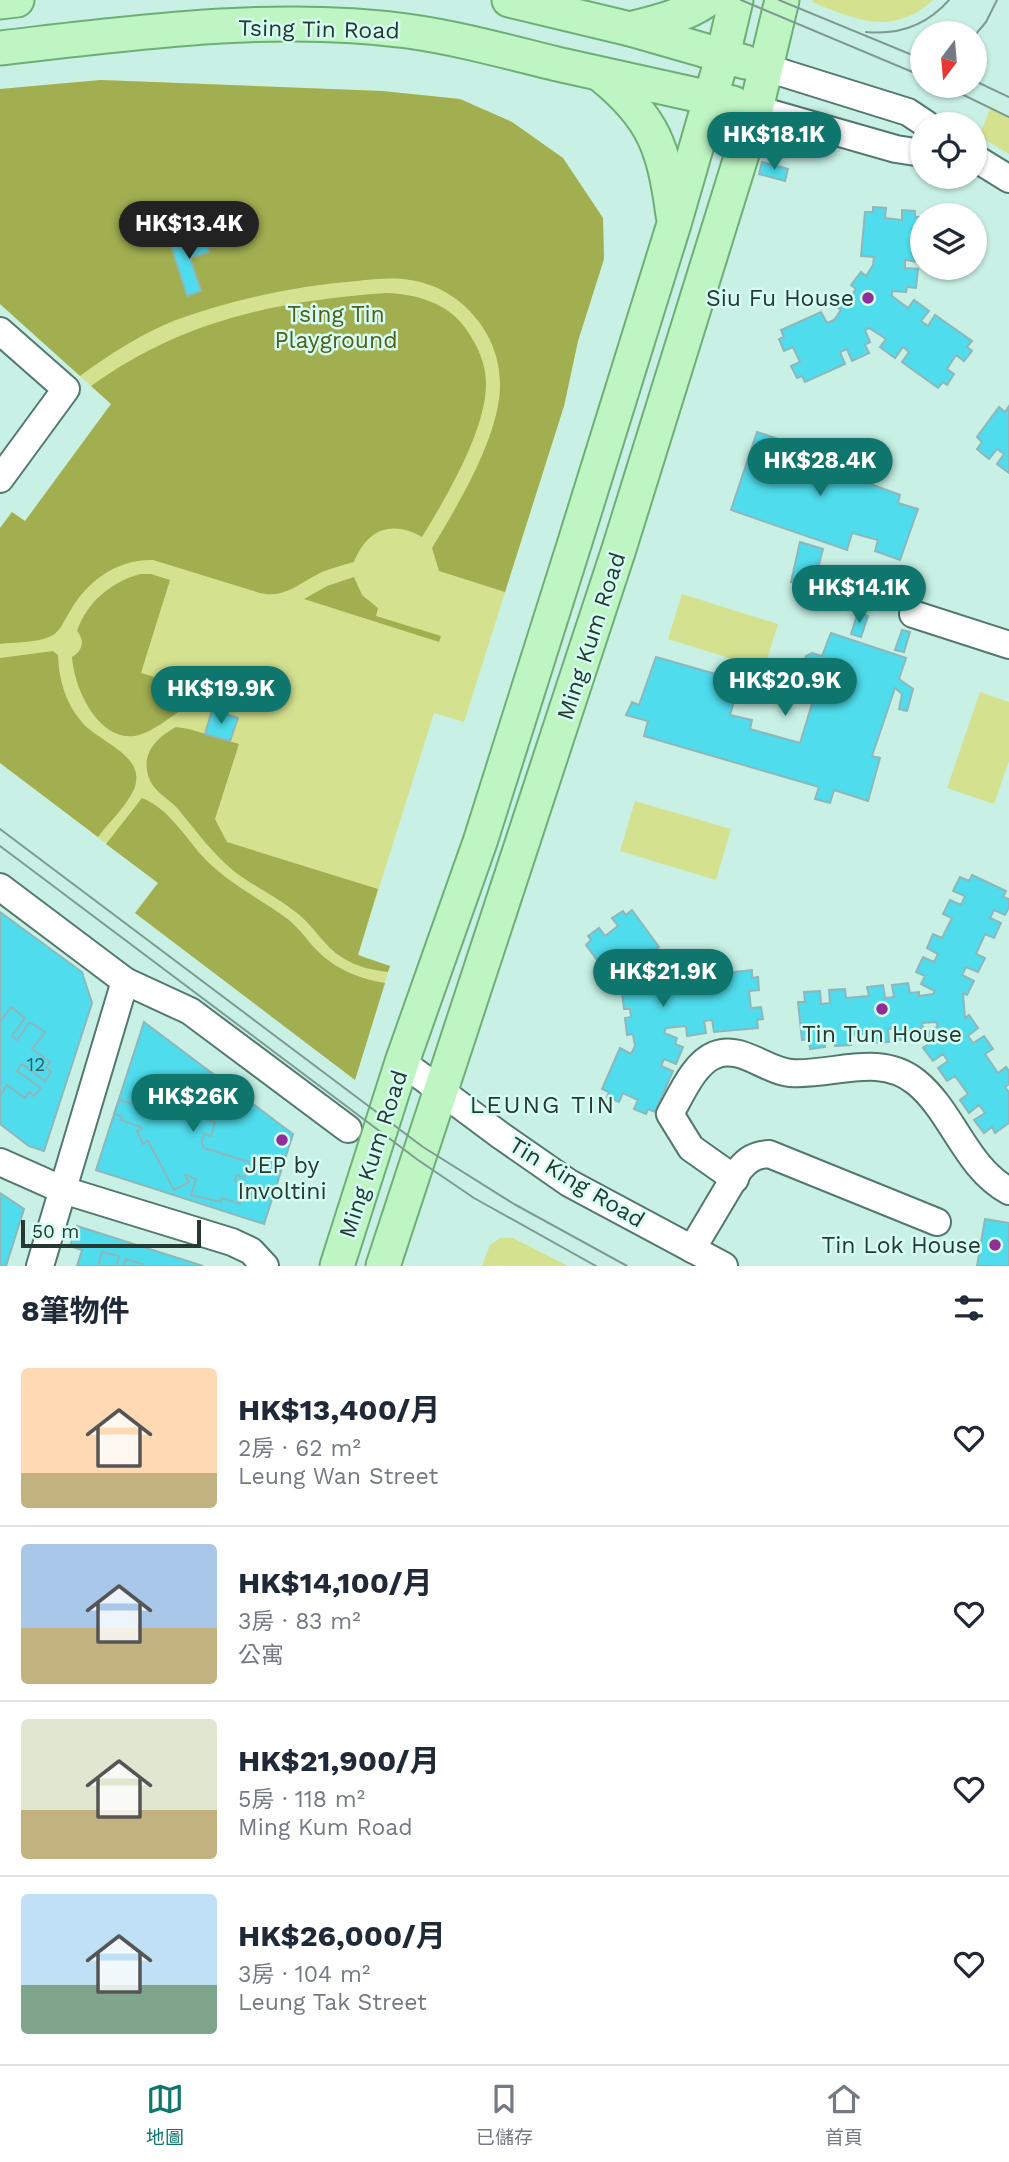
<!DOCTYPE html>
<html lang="zh-TW">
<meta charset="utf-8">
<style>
:root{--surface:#fff;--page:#f2f2f3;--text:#1f2937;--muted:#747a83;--line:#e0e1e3;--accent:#0f766e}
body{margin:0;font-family:"Work Sans","Noto Sans TC",sans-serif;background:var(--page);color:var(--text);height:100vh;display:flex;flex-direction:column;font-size:26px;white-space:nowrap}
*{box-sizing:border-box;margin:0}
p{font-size:23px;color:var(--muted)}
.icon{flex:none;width:38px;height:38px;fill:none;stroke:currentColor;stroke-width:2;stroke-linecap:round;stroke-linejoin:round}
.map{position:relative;height:1266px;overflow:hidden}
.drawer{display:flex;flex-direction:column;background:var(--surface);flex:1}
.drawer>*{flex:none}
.needle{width:46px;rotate:196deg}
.controls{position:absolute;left:910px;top:21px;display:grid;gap:14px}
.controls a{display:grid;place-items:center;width:77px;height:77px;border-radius:50%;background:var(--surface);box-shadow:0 2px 5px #0004;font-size:35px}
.scale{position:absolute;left:21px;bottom:18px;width:180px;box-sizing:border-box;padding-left:7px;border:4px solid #273732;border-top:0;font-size:19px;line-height:24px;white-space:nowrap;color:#273732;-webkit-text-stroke:5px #d5fef2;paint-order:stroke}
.price{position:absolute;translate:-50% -60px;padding:0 16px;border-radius:24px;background:var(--accent);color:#fff;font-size:23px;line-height:46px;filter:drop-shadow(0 2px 4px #0008)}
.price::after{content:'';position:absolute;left:50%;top:42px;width:21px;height:16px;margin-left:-10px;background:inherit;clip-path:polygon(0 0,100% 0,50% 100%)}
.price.on{background:#222;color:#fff}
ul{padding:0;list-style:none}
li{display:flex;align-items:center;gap:21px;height:175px;padding:0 21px}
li+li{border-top:2px solid var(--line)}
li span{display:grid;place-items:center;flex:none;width:196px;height:140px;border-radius:7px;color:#555}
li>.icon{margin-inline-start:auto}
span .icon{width:84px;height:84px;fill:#fffc;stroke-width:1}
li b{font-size:30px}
h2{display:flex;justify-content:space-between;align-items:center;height:84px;padding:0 21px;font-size:30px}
.dock{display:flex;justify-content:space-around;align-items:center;height:98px;border-top:2px solid var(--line);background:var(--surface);font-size:19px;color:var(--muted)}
.dock a{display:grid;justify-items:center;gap:4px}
.dock .on{color:var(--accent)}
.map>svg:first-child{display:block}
.green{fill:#d4e28f}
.forest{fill:#a1af51}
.building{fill:#4fdded;stroke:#8eb7bc;stroke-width:2}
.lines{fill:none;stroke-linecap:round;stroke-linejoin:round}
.minor-casing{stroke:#53786e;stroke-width:30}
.major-casing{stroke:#6daf76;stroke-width:37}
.minor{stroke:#fff;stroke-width:26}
.major{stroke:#bef5c3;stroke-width:33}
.tram{stroke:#7e9b92;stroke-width:2}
.poi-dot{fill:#8f2e96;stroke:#d5fef2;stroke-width:2.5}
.labels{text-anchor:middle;stroke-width:5;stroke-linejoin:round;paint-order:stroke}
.number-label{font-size:19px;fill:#316061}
.street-label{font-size:23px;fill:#273732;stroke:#d5fef2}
.poi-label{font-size:23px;fill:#273732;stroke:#d5fef2;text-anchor:end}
.park-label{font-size:23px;fill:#545d19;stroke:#d5fef2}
.neighbourhood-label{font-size:24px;letter-spacing:2px;fill:#273732;stroke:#d5fef2}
</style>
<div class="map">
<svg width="1009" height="1266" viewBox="0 0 1009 1266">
<rect width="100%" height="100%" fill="#c8f0e5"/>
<g class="green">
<path d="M813,0H933C893,37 856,20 812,2Z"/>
<polygon points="101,80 382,91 460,99 512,122 563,158 603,218 604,259 578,341 564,406 464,722 434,713 358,955 390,966 355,1080 135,913 158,883 0,763 0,528 12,512 25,521 111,404 0,304 0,89"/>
<polygon points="991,107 1009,118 1009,154 979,136"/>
<polygon points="682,594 778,624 764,669 668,639"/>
<polygon points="980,692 1009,702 1009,761 994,804 947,788"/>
<polygon points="635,801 731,829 716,880 620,851"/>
<polygon points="500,1238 513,1238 568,1266 482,1266 490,1245"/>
</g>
<g class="forest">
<path d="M101,80L382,91L460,99L512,122L563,158L603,218L604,259L578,341L564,406L505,592L439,571L432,548C458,505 501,434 500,383C500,333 460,287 410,280C393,277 374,279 357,281C296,286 234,299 176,320C141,334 110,354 80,376L0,304V89Z"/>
<path d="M386,293C417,294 448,303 466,329C478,346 486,364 486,384C486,430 446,498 422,537C392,520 367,529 354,562C343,565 332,568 322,572C301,582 285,599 260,593L153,560C116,559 86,582 69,613C63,622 60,633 49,637C35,643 15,642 0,644V528L12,512L25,521L111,404L91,386C182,320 277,301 386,293Z"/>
<path d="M140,574H151L170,580L141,673L191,688L186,707C171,716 151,734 134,736C97,740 74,687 72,657C83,651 85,640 77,631C87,602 111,582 140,574Z"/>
<polygon points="354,577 362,595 378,608 376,616 441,636 439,642 304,599 327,586"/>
<path d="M53,651L58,655C59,680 65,702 81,721C97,742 148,755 134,789C127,806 109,822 98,837L0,763V658Z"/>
<path d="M176,727L189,729L239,744L215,819L227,842L378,889L358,955L390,966L388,972C372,970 357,967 343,958C324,947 314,926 297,913C278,898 255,887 235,872C212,853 196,831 178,809C168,798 154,792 149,778C140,754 157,737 176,727Z"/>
<path d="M142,798C170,809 185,838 206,860C231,885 261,899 289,920C297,927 304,935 311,944C331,967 355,978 385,983L355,1080L135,913L158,883L106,844Z"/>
</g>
<g class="building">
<polygon points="762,162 788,169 785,181 759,174"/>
<polygon points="873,207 886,208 885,218 902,220 902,210 915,211 915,217 922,217 919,262 905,260 905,268 918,269 916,288 907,287 906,292 892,291 892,296 908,308 914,300 929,311 921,321 928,326 935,315 972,341 967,347 972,351 964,361 956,355 947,369 954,374 947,385 943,382 938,388 902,362 909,352 903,347 895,358 880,347 886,339 869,328 865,330 870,342 865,345 869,353 852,361 847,349 840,352 845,364 805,382 802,376 797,378 791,366 800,362 793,347 784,351 779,339 784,337 781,330 821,312 827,323 834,320 841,310 836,306 846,293 851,296 856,289 851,285 861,272 866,276 873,265 874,257 861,256 865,212 873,212"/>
<polygon points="204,235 209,252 190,258 201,291 187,296 171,245"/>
<polygon points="1009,406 1009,473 997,464 1004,454 997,449 989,459 977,449 982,442 977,437 999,407 1005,412"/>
<polygon points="757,432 850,463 846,475 900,495 898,503 918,509 900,560 875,551 878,540 852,533 847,550 731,510"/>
<polygon points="800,542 823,549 813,588 791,582"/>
<polygon points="858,612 868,616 861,637 851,634"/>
<polygon points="902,630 910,632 904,652 895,650"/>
<polygon points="831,633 906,658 899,679 913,689 907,711 899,709 902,694 895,688 872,756 880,758 868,801 834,790 830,803 815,799 819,787 644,736 648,721 626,715 632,702 639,705 656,657 740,681 730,715 752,720 750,729 800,743 823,668 812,668 809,680 798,677 806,656 812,653 822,656"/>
<polygon points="212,710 238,718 230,741 205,734"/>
<polygon points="972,875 1006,891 1003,897 1009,899 1009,907 1005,915 994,910 990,918 1001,923 994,938 985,934 976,954 985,958 978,972 966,967 962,975 974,981 967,995 963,993 965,1018 969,1015 978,1028 968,1036 973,1043 984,1036 993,1049 985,1054 998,1073 1006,1067 1009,1071 1009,1084 1005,1087 1009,1092 1009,1123 995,1133 992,1127 984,1133 974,1120 985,1113 979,1105 969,1113 960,1100 968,1094 955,1076 947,1081 938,1068 948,1061 943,1054 933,1061 923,1048 931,1042 926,1034 938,1026 936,1022 922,1023 923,1028 913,1029 914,1039 898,1040 897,1028 888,1029 889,1042 873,1043 872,1033 850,1035 851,1045 835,1046 833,1034 824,1035 825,1047 810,1049 809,1039 802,1040 798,1002 805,1002 804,992 820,991 821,1004 830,1003 829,990 845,989 846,998 869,996 867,987 883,985 885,998 894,997 892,985 908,983 910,993 919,992 919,996 933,994 935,991 921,984 925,976 916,972 923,957 934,962 938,954 927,948 933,934 942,938 952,918 943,914 950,900 961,905 965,896 953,891 960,877 969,881"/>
<polygon points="632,910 659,947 648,954 653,960 663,953 674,968 667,973 670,978 659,986 662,990 682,988 681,978 699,976 701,989 709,988 707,975 752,970 752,978 758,977 759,990 749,991 751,1008 761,1007 763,1019 757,1020 758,1028 714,1032 712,1020 704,1021 706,1033 687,1036 686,1026 666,1028 664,1033 677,1038 675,1044 683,1047 676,1064 664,1059 661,1066 673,1071 655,1112 648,1109 646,1114 634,1109 638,1100 623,1093 619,1102 607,1097 609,1092 602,1089 620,1048 631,1054 635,1046 633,1034 627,1035 625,1018 631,1017 630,1009 624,1009 622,993 629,992 627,979 622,973 612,980 586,945 591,940 588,936 599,928 605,936 618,926 612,918 623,911 626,915"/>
<polygon points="0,912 82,972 92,1003 44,1151 29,1146 0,1124"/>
<polygon points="11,1007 25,1018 12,1036 17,1040 30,1022 45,1032 32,1049 50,1062 46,1067 51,1072 45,1081 22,1064 17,1071 41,1088 34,1096 29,1092 25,1098 7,1085 0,1096 0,1022"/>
<polygon points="144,1022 293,1134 264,1224 96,1170"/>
<polygon points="147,1095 191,1109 190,1113 215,1122 211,1136 204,1134 202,1142 204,1148 249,1162 245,1178 237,1175 235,1181 246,1185 240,1204 222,1198 221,1202 191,1195 196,1179 185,1175 189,1182 174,1190 148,1141 143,1144 137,1131 142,1129 141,1127 121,1120 122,1117 114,1114 119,1100 143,1107"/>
<polygon points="0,1193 24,1209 6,1266 0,1266"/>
<polygon points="985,1219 1009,1223 1009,1266 977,1266"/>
<polygon points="77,1226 203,1266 77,1266 82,1250 70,1246"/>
<polygon points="102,1252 119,1256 117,1266 98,1266"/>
<polygon points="126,1259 143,1264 142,1266 123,1266"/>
</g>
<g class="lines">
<g class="minor-casing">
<g id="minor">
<polyline points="767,68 908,112 926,124"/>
<polyline points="756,109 896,149 922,153"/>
<polyline points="975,158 1009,179"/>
<polyline points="0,331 66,389 0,479"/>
<polyline points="913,614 1009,645"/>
<polyline points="0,887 125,981 190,1011 348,1129"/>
<polyline points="402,1062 500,1135 569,1183 724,1266"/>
<polyline points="0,1162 63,1190 232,1242 251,1251 265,1266"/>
<path d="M735,1179L691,1148L670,1114C681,1095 694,1063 715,1055C740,1044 766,1071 791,1073C833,1076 879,1052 916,1082C953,1112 965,1167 1009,1191"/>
<path d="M692,1249L739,1170C748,1159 755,1155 769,1154L937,1222"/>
<polyline points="40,1266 125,981"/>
</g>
</g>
<g class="major-casing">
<g id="major">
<polyline points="509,0 630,29 745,62"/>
<polyline points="0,2 17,0"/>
<path d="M630,29C657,22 684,16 707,0"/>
<path d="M0,48C131,33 275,13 407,31C458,38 508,52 557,64C616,77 675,90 733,103"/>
<path d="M601,75C654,118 664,148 673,215"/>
<polyline points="337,1266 402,1062 480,842 574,545 674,224 723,55 736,0"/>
<polyline points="383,1266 619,549 756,109 782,0"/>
</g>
</g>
<use href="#minor" class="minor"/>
<use href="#major" class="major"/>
<g class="tram">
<polyline points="741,0 922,76"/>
<polyline points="779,0 922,59"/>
<path d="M866,32C898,35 927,25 949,0"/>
<polyline points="975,35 986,22 997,0"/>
<polyline points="975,81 1009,97"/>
<polyline points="945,86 1009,117"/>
<polyline points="0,829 423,1147 514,1204 627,1266"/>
<polyline points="0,846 418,1160 474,1198 596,1266"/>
</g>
</g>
<g class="poi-dot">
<circle cx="868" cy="298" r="7"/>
<circle cx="882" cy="1009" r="7"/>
<circle cx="282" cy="1140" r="7"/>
<circle cx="995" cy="1245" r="7"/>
</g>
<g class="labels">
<g class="number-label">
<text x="36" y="1071">12</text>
</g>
<g class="street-label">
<text transform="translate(319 29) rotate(1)" y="8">Tsing Tin Road</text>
<text transform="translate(591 636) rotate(-72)" y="8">Ming Kum Road</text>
<text transform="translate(373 1154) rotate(-72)" y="8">Ming Kum Road</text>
<text transform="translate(577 1182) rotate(31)" y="8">Tin King Road</text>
</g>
<g class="poi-label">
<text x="854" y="306">Siu Fu House</text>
<text x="882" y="1042" text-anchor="middle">Tin Tun House</text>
<text x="282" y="1173" text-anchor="middle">JEP by<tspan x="282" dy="26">Involtini</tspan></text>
<text x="981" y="1253">Tin Lok House</text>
</g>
<g class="park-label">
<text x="336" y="322">Tsing Tin<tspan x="336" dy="26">Playground</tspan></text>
</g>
<g class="neighbourhood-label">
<text x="543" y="1113">LEUNG TIN</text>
</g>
</g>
</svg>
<div class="controls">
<a><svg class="needle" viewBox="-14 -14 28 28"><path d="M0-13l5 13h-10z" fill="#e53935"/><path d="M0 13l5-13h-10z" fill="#747a83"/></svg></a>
<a><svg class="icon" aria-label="locate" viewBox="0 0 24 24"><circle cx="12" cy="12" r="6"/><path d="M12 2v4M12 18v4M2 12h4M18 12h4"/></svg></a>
<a><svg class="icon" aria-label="layers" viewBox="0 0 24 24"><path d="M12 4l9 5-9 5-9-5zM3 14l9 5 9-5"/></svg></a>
</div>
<div class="scale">50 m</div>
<b class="price" style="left:774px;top:172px">HK$18.1K</b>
<b class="price on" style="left:189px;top:261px">HK$13.4K</b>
<b class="price" style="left:820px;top:498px">HK$28.4K</b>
<b class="price" style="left:859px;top:625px">HK$14.1K</b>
<b class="price" style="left:785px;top:718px">HK$20.9K</b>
<b class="price" style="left:221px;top:726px">HK$19.9K</b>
<b class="price" style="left:663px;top:1009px">HK$21.9K</b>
<b class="price" style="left:193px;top:1134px">HK$26K</b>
</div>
<section class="drawer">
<h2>8筆物件<svg class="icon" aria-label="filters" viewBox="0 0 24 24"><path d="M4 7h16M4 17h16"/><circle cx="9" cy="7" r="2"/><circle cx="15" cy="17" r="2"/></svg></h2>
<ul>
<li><span style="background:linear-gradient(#ffd9b3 75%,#c2b280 0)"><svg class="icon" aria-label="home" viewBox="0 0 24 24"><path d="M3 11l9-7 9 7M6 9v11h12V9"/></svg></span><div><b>HK$13,400/月</b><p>2房 · 62 m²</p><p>Leung Wan Street</p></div><svg class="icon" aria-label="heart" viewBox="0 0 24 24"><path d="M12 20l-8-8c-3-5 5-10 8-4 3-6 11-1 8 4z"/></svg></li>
<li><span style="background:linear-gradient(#a9c7e8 60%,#c2b280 0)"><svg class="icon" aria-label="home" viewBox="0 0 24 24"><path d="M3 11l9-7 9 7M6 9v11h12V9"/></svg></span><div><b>HK$14,100/月</b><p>3房 · 83 m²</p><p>公寓</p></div><svg class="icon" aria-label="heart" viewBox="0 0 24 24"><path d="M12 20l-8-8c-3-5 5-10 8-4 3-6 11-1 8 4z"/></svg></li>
<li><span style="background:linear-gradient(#dfe7d0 65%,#c2b280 0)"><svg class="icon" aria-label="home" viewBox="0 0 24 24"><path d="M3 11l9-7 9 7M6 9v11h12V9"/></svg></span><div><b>HK$21,900/月</b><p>5房 · 118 m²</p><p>Ming Kum Road</p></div><svg class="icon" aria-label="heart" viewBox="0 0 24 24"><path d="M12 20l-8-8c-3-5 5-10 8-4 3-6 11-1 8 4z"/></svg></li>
<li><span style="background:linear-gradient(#bfe0f5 65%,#7fa58c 0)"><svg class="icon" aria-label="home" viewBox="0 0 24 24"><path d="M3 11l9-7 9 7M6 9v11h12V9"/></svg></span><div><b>HK$26,000/月</b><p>3房 · 104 m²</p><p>Leung Tak Street</p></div><svg class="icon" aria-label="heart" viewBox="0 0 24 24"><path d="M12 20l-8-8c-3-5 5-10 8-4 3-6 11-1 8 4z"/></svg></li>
</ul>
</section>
<nav class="dock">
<a class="on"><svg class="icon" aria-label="map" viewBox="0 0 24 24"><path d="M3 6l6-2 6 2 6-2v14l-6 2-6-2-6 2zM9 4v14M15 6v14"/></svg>地圖</a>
<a><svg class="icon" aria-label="saved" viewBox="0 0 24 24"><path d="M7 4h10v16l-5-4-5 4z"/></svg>已儲存</a>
<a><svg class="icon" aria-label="home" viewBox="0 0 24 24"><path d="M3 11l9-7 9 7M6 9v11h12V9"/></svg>首頁</a>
</nav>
